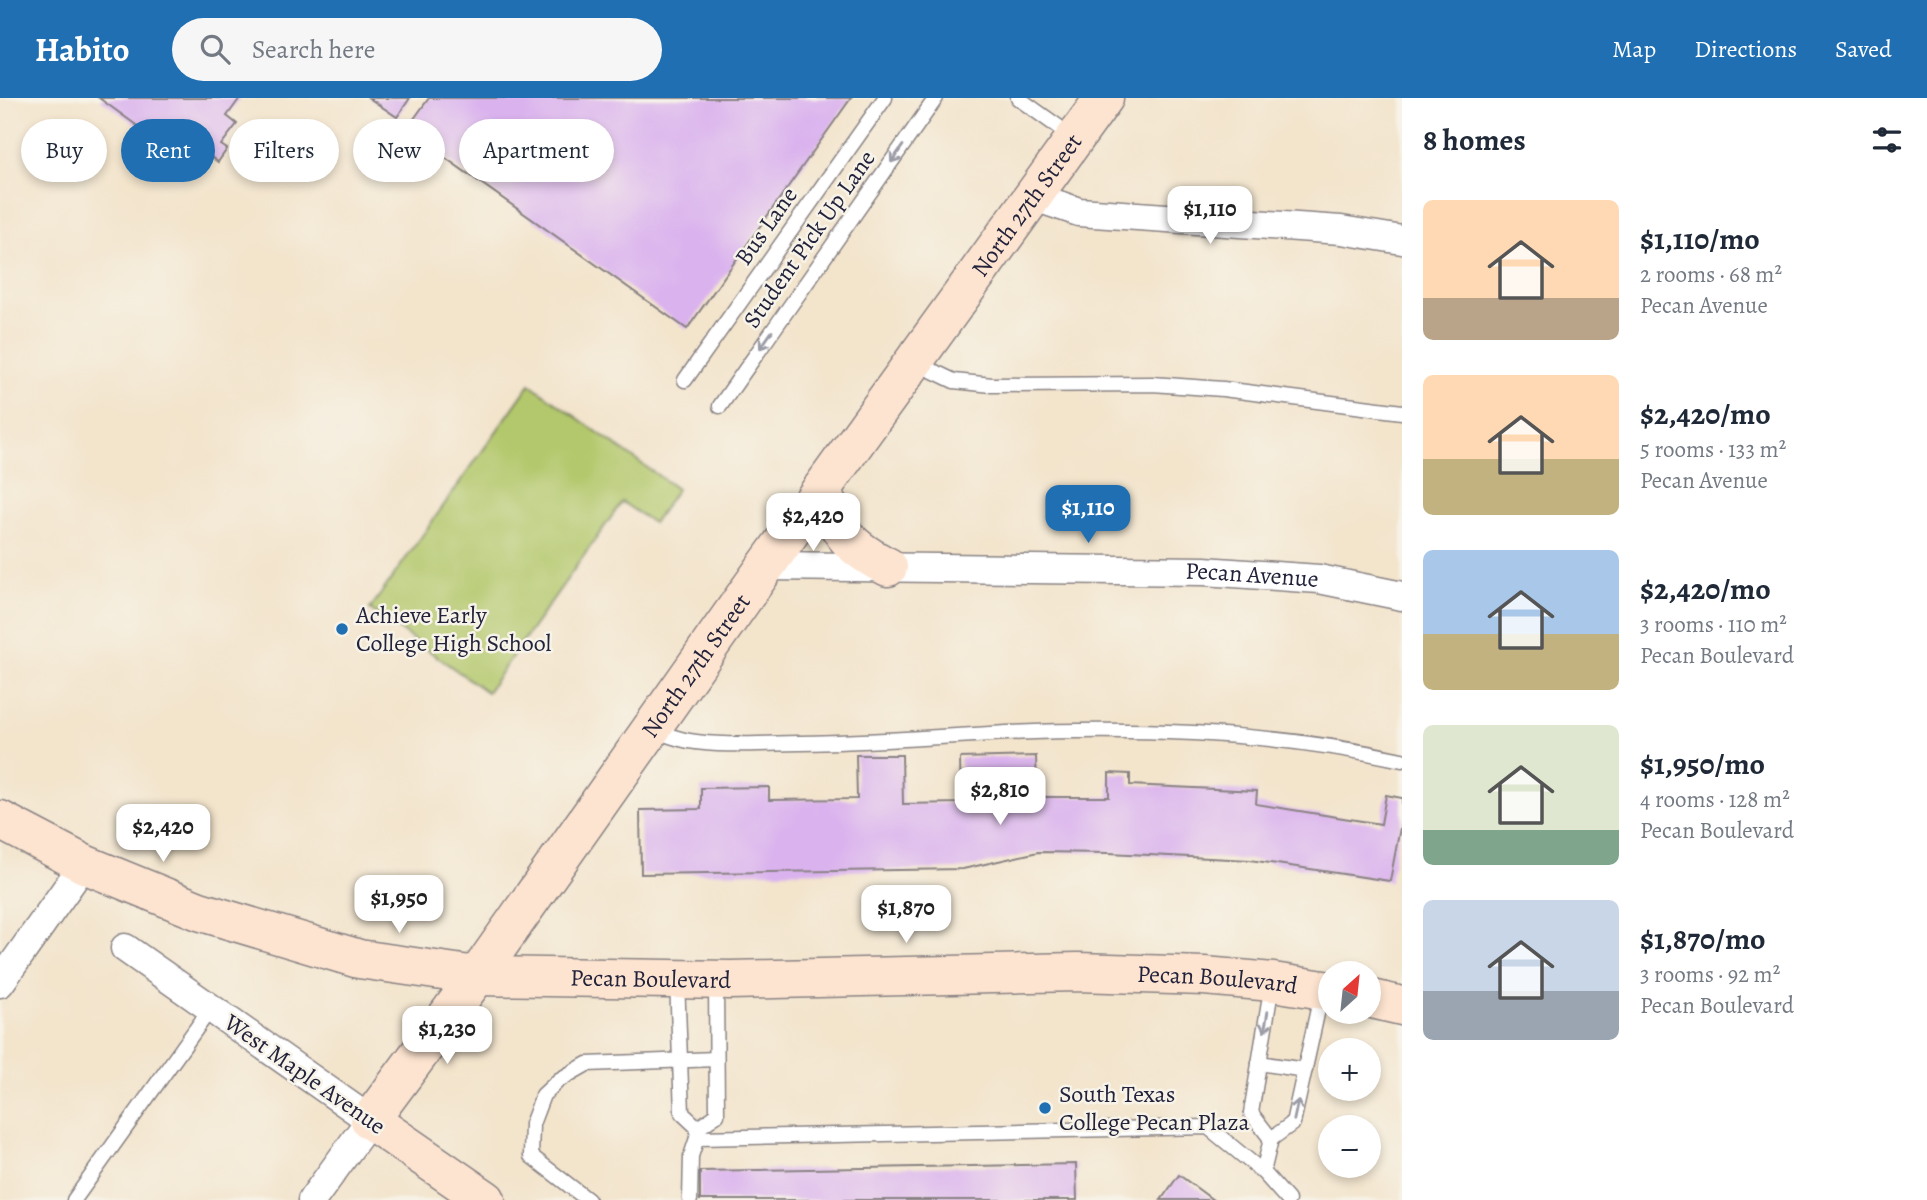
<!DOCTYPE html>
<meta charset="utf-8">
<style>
:root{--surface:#fff;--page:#f6f6f7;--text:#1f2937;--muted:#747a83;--accent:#1f6fb2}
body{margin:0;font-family:Alegreya,serif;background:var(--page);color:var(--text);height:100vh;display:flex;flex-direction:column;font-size:26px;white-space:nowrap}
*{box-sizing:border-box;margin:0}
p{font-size:23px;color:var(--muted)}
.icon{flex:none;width:38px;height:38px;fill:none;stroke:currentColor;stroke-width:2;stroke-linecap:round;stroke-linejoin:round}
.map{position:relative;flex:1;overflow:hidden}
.side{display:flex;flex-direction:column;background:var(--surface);width:525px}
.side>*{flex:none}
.guide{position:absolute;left:21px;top:21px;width:665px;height:63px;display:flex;gap:14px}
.needle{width:46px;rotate:27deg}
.controls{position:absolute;left:1318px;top:863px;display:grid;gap:14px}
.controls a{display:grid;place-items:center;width:63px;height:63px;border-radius:50%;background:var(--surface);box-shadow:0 4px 10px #0003;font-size:35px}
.price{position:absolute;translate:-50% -60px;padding:0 16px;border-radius:14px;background:#fff;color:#222;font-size:23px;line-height:46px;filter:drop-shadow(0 2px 4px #0008)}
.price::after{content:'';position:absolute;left:50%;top:42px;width:21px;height:16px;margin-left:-10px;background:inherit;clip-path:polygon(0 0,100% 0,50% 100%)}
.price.on{background:var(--accent);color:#fff}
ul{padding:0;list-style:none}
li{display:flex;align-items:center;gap:21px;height:175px;padding:0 21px}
li span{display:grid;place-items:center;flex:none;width:196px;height:140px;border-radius:10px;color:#555}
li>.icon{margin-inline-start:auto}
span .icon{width:84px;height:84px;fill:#fffc;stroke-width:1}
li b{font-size:30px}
h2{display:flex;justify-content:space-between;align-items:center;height:84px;padding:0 21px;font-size:30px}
.pill{padding:0 24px;border-radius:32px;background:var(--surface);box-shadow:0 4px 10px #0003;font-size:24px;line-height:63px}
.pill.on{background:var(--accent);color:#fff}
header{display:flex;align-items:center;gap:42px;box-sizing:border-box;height:98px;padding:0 35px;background:var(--accent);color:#fff}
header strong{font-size:33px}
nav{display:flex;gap:38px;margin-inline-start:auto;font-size:24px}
.search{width:490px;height:63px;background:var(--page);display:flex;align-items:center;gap:18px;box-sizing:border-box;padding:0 24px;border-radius:38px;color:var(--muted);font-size:26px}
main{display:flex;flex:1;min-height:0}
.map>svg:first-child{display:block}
.green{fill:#b3c86c;stroke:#6a7554;stroke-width:2}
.building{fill:#dab2ee}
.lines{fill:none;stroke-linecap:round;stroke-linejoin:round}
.lane-casing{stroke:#8a8384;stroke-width:17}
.street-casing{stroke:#8a8384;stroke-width:31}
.secondary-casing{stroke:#8a8384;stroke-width:41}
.lane{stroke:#fff;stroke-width:14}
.street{stroke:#fff;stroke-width:28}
.secondary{stroke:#fde4d0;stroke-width:38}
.oneway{stroke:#9c9ca7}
.poi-dot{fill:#1f6fb2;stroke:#f7f3e8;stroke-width:2.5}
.labels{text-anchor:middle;stroke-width:5;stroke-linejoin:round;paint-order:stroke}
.street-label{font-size:24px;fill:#22223b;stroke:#f7f3e8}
.poi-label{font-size:24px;fill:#22223b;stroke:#f7f3e8;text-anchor:start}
</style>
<header>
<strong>Habito</strong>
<div class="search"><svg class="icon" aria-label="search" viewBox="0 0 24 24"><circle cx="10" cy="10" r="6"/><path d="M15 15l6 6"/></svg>Search here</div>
<nav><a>Map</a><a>Directions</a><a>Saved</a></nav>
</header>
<main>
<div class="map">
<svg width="1402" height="1102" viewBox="0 0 1402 1102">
<rect width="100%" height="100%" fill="#f7f3e8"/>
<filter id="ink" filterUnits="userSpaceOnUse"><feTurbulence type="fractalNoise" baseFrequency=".0143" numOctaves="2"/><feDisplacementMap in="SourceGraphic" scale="14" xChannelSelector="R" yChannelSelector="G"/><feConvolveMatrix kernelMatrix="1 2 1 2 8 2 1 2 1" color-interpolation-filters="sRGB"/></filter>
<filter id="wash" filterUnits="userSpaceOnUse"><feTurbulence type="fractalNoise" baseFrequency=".00686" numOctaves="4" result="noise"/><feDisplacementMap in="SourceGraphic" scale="28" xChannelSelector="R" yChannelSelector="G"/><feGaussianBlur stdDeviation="1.57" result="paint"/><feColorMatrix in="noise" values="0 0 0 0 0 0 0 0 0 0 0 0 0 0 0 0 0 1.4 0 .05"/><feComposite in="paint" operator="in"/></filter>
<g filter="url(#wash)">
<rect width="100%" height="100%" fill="#f3e4cc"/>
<polygon class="green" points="530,286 677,391 653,425 622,404 487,594 370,511"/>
<g id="blocks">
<g class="building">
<polygon points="99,0 240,0 227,18 237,26 221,47 227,51 218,64 182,38 172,53"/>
<polygon points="369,0 410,0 397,19"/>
<polygon points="429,0 851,0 687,231 406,32"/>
<polygon points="856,657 902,657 903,706 961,705 960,660 1036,658 1037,699 1109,699 1109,675 1130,676 1130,687 1257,693 1256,706 1381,726 1386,697 1402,700 1402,719 1390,783 1250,762 1109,755 1038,754 963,771 641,776 640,712 701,711 701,690 769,689 769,702 857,701"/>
<polygon points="1076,1066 1077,1102 700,1102 700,1073"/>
<polygon points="1179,1077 1213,1102 1161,1102"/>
</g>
</g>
</g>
<g filter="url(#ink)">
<use href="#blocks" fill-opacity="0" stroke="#8a8384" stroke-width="2"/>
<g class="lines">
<g class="lane-casing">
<g id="lane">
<polyline points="1018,0 1074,40"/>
<polyline points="914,264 954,283 992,287 1152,286 1223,291 1402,314"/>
<polyline points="685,282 885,0"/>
<polyline points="720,308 936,0"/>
<path d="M653,632C665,636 677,641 689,643C725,649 764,645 800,645C869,644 938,639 1007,635C1136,629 1275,634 1402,662"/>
<polyline points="677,882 682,1015 698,1030 697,1040 691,1058 690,1102"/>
<polyline points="1259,965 1305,972"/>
<polyline points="698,1030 717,1017 716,884"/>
<polyline points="697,1040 1208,1029 1263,1074 1288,1102"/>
<polyline points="1271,1041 1251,1015 1272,886"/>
<polyline points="1263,1074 1271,1041 1293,1025 1322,893"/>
<polyline points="74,1102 211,910"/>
<polyline points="588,1102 531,1058 532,1026 543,997 559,982 587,966 716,961"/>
</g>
</g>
<g class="street-casing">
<g id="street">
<polyline points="1032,98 1079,114 1341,132 1402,142"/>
<path id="s1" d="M766,468L1204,473L1319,481L1402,498"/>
<polyline points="125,850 370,1022 312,1102"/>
<polyline points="0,885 84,766"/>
</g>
</g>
<g class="secondary-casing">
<g id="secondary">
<path d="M821,392C841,435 845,447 888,469"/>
<path id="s2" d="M0,722L84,766L199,813L359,861L477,878L730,882L1078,874L1204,878L1273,884L1330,893"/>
<polyline points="1368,900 1402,908"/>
<path id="s3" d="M486,1102L370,1022L477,878L766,468L1104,0"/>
</g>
</g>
<use href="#lane" class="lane"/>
<use href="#street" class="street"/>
<use href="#secondary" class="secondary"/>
</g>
<defs><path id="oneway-shaft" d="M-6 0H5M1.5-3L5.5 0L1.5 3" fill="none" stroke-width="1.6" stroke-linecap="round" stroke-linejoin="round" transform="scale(1.75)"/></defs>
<g class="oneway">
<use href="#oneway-shaft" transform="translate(897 56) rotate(125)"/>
<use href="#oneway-shaft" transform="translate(766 242) rotate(125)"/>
<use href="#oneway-shaft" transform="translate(1266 924) rotate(100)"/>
<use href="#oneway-shaft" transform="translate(1296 1012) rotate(-78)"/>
</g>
</g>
<g class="poi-dot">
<circle cx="342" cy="531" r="7"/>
<circle cx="1045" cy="1010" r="7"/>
</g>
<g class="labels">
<g class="street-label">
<text dy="8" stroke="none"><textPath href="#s3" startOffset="1267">North 27th Street</textPath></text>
<text transform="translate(766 128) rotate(-55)" y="8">Bus Lane</text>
<text transform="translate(809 141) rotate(-55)" y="8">Student Pick Up Lane</text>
<text dy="8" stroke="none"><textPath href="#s1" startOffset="486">Pecan Avenue</textPath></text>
<text dy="8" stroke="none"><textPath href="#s3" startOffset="700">North 27th Street</textPath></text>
<text dy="8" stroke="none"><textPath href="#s2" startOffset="679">Pecan Boulevard</textPath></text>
<text dy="8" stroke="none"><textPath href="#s2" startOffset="1246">Pecan Boulevard</textPath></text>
<text transform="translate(305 976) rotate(35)" y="8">West Maple Avenue</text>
</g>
<g class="poi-label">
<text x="356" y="525">Achieve Early<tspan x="356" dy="28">College High School</tspan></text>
<text x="1059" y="1004">South Texas<tspan x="1059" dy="28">College Pecan Plaza</tspan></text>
</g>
</g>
</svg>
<div class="controls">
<a><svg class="needle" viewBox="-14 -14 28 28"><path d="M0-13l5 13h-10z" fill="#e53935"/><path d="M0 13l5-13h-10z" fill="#747a83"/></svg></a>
<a>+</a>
<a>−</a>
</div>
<b class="price" style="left:1210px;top:148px">$1,110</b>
<b class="price on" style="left:1088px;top:447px">$1,110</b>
<b class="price" style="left:813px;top:455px">$2,420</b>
<b class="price" style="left:1000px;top:729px">$2,810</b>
<b class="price" style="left:163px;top:766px">$2,420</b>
<b class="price" style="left:399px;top:837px">$1,950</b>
<b class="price" style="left:906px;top:847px">$1,870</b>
<b class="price" style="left:447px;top:968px">$1,230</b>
<div class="guide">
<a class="pill">Buy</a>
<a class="pill on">Rent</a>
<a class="pill">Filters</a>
<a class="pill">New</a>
<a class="pill">Apartment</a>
</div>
</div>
<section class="side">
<h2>8 homes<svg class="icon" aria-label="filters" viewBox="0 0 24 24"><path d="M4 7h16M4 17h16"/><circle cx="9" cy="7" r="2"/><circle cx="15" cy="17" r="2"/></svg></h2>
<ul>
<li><span style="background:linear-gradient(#ffd9b3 70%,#b9a48a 0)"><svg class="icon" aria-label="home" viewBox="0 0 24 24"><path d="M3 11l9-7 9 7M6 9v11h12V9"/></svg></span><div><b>$1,110/mo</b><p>2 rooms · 68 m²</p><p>Pecan Avenue</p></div></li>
<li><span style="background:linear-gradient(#ffd9b3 60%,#c2b280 0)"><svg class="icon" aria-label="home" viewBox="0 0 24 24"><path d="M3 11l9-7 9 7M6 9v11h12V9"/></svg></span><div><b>$2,420/mo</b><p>5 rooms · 133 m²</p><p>Pecan Avenue</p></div></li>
<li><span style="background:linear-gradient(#a9c7e8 60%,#c2b280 0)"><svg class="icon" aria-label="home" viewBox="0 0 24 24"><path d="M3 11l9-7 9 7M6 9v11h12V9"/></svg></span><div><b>$2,420/mo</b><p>3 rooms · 110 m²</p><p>Pecan Boulevard</p></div></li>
<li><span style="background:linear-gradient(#dfe7d0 75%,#7fa58c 0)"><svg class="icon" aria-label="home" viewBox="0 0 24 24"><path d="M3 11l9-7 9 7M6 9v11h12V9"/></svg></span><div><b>$1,950/mo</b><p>4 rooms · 128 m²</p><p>Pecan Boulevard</p></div></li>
<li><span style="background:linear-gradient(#c9d6e8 65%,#9aa5b1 0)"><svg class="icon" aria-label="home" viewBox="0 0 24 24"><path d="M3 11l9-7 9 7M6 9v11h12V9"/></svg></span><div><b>$1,870/mo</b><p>3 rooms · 92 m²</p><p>Pecan Boulevard</p></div></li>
</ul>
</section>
</main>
